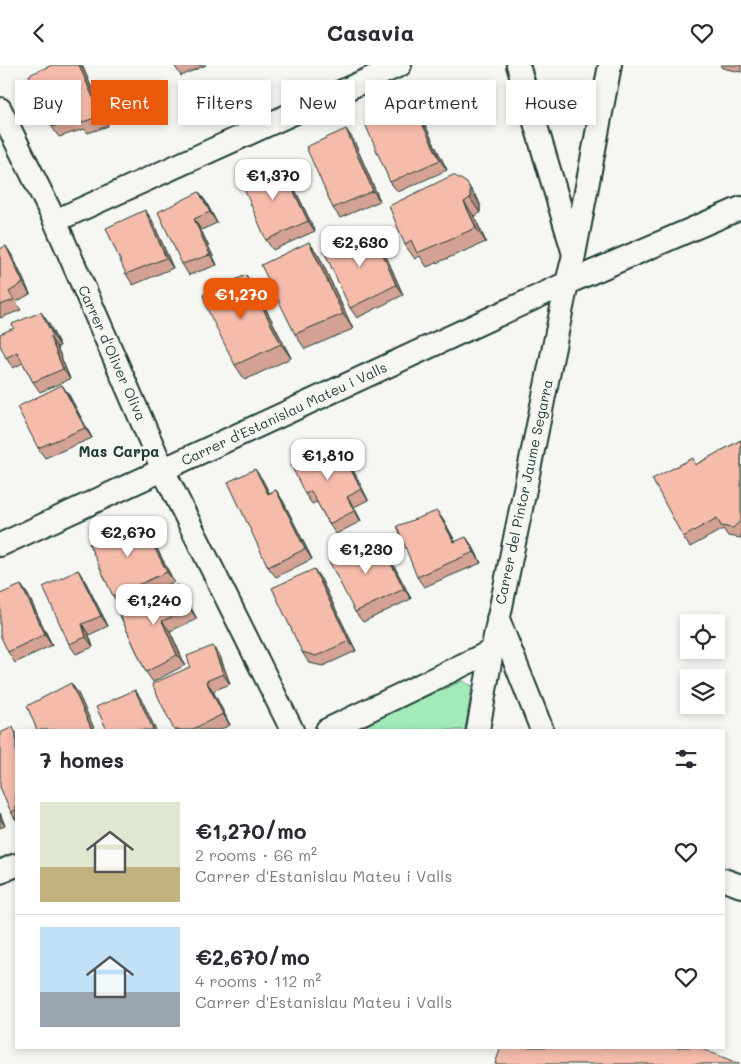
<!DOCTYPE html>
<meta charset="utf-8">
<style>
:root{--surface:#fff;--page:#f7f7f7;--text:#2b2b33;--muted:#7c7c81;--line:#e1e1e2;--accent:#ea580c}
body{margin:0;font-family:Mali,sans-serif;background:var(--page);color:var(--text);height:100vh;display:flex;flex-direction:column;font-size:19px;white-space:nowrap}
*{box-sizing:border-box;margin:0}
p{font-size:16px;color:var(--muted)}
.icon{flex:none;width:28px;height:28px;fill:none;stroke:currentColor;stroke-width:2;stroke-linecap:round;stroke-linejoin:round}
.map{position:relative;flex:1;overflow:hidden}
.details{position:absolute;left:15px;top:664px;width:710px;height:320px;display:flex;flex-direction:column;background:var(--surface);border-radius:0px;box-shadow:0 2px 8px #0003}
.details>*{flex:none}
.hud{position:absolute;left:15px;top:15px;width:711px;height:45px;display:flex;gap:10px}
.buttons{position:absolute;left:680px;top:549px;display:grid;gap:10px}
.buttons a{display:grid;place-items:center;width:45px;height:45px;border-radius:0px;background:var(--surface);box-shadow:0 2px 8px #0003;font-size:25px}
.price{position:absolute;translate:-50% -42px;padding:0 11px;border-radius:10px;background:#fff;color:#222;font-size:16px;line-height:32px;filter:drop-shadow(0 1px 2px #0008)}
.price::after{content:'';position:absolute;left:50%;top:30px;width:15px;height:11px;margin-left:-8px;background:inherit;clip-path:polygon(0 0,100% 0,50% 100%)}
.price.current{background:var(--accent);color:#fff}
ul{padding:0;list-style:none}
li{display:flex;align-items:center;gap:15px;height:125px;padding:0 25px}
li+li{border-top:1px solid var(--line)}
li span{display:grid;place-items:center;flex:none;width:140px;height:100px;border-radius:0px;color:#555}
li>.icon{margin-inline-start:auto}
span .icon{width:60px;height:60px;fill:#fffc;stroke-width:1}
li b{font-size:21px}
h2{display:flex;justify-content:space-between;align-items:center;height:60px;padding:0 25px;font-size:21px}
.chip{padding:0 18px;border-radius:0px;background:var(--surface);box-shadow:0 2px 8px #0003;font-size:18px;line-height:45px}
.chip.current{background:var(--accent);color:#fff}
header{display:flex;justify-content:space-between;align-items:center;height:65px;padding:0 25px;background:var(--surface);font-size:22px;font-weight:800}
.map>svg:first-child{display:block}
.green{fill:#a2ebb9;stroke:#609476}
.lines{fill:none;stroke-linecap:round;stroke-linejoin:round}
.street-casing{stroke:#1f3d34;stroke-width:26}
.street{stroke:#f6f6f2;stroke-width:22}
.wall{fill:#d3a294;stroke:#1f3d34}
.shaded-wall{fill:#ac8478;stroke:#1f3d34}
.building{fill:#f5bcac;stroke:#1f3d34}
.labels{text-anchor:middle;stroke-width:5;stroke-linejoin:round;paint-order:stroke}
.street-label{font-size:14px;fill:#1f3d34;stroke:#f6f6f2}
.neighbourhood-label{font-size:15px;font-weight:bold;fill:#1f3d34;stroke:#f6f6f2}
</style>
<header><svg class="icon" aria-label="back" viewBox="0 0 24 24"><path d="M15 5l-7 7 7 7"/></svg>Casavia<svg class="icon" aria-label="heart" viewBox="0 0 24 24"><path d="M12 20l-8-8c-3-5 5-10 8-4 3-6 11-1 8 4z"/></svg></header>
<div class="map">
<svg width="741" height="999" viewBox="0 0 741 999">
<rect width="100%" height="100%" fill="#f6f6f2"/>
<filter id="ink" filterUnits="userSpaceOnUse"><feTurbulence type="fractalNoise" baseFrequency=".02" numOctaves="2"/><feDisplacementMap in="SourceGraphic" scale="10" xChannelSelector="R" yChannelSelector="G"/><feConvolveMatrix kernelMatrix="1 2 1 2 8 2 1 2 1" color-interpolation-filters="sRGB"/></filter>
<g filter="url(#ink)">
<polygon class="green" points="462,616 472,621 465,665 350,665"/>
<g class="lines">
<g class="street-casing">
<g id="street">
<polyline points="518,0 573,186"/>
<polyline points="0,44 55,156 163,405 292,665"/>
<polyline points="55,156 400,0"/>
<polyline points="0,480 567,218 741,143"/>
<polyline points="498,554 542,665"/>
<polyline points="327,665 492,586"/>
<polyline points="478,665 492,586 567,218 574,190 610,0"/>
<polyline points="0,807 16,800"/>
<polyline points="724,815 741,821"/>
</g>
</g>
<use href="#street" class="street"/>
</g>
<g class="wall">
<polygon points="82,0 108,61 88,68 84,64 59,72 52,62"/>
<polygon points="174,0 206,0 181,11"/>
<polygon points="720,0 741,0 741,7 722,3"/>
<polygon points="420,50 447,105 398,127 390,117"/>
<polygon points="353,74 380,136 340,153 333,143"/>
<polygon points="279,96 286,106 315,166 273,185 266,175"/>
<polygon points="459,113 477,132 480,139 480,148 474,151 486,177 427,202 420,191 415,194 405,180"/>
<polygon points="199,127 206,137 217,158 201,165 217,200 189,210 182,199"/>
<polygon points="145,145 152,155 173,203 133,220 126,209"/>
<polygon points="379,175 403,230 357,253 350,243"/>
<polygon points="309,177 319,191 353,264 305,284 295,269"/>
<polygon points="0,184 13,192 30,229 16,237 21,245 0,253"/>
<polygon points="246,210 256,225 291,293 245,315 235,300"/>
<polygon points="48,257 60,281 57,282 70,314 40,327 33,317 23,298 13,303 6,293"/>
<polygon points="69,330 92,373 45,393 38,383"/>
<polygon points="741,375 741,473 728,471 723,464 690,482 683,472 697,399"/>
<polygon points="336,377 344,387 368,435 354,442 361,456 336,469 329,459 317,437 312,439 305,429"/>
<polygon points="262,414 269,428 276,425 283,436 312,494 276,512 268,502"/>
<polygon points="141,456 148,466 174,517 120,541 113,531"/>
<polygon points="444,456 455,476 473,482 481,498 424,522 417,512"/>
<polygon points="385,483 411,534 363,557 355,547"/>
<polygon points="78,505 85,516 108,561 89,570 93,582 76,589 69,579"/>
<polygon points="321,514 356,586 323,601 309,598 302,587"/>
<polygon points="21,520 28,530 52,580 15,598 8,587"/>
<polygon points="184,530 197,554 170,566 185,600 153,617 146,607 119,548"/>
<polygon points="213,581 220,591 230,619 213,626 230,660 219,665 174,665 190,602"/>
<polygon points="16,667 16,755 11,747"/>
<polygon points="0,748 5,761 0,763"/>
</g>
<g class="shaded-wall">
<polygon points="79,0 82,0 108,61 101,51"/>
<polygon points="413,40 420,50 447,105 440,95"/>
<polygon points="346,64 353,74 380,136 373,126"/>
<polygon points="279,96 286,106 315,166 308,156"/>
<polygon points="467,118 480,139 480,148 470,133"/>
<polygon points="199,127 206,137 217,158 210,147"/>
<polygon points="464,137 474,151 486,177 476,163"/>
<polygon points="145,145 152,155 173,203 166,193"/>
<polygon points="194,154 201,165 217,200 210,190"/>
<polygon points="372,164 379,175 403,230 396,220"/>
<polygon points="309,177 319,191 353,264 343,249"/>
<polygon points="6,181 13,192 30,229 23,218"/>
<polygon points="246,210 256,225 291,293 281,279"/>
<polygon points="41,247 48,257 60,281 53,271"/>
<polygon points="50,272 57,282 70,314 63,304"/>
<polygon points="62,320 69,330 92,373 85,363"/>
<polygon points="336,377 344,387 368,435 361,424"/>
<polygon points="255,404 262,414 275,439 268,429"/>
<polygon points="276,425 283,436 312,494 305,484"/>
<polygon points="347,432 354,442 361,456 354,446"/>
<polygon points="437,446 444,456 461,487 454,477"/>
<polygon points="141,456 148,466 174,517 167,507"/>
<polygon points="466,472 473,482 481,498 474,487"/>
<polygon points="378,473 385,483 411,534 404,524"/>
<polygon points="314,504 321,514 356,586 349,576"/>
<polygon points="78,505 85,516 108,561 101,551"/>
<polygon points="21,520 28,530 52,580 45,569"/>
<polygon points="177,520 184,530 197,554 190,544"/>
<polygon points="162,556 170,566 185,600 177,590"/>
<polygon points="82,559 89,570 93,582 86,572"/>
<polygon points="213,581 220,591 230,619 223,609"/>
<polygon points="206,616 213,626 230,660 223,649"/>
<polygon points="71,618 78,628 95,665 92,665"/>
<polygon points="135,625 142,635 156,665 154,665 153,664"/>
<polygon points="0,748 5,761 0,754"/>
</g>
<g class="building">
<polygon points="52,0 79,0 101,51 80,58 77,54 52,62 29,10"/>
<polygon points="413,40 440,95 390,117 366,61"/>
<polygon points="346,64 373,126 333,143 306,82"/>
<polygon points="279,96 308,156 266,175 240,114"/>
<polygon points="453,110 459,113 467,118 470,124 470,133 464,137 476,163 417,188 411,175 405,180 389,141"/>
<polygon points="199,127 210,147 194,154 210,190 182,199 158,147"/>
<polygon points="145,145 166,193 126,209 106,163"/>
<polygon points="372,164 396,220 350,243 324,186"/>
<polygon points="309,177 343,249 295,269 261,200"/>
<polygon points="6,181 23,218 9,227 14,235 0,240 0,184"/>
<polygon points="246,210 281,279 235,300 209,248 203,230"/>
<polygon points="41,247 53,271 50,272 63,304 33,317 17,287 6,293 0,280 0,269 14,263 12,259"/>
<polygon points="62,320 85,363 38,383 17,342"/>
<polygon points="741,375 741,455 733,463 721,461 717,453 683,472 652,414 693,393 695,400"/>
<polygon points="336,377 361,424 347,432 354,446 329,459 311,426 305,429 291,400"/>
<polygon points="255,404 268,429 276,425 305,484 268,502 228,417"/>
<polygon points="437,446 454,477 466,472 474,487 417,512 397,461"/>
<polygon points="141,456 167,507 113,531 89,479"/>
<polygon points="378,473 404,524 355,547 329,496"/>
<polygon points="314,504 349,576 316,591 302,587 272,523"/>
<polygon points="78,505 101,551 82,559 86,572 69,579 43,522"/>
<polygon points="21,520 45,569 8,587 0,570 0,529"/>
<polygon points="177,520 190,544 162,556 177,590 146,607 119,548"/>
<polygon points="213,581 223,609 206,616 223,649 191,665 174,665 152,619 190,602 187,591"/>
<polygon points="71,618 92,665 37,665 27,641"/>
<polygon points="135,625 153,664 150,665 107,665 96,642"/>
<polygon points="13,662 16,669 16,745 11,747 0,722 0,668"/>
<polygon points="501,982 697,982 740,999 495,999"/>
</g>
</g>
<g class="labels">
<g class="street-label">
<text transform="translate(112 288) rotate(66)" y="5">Carrer d'Oliver Oliva</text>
<text transform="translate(284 349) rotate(-25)" y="5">Carrer d'Estanislau Mateu i Valls</text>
<text transform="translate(524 427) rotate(-78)" y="5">Carrer del Pintor Jaume Segarra</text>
</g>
<g class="neighbourhood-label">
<text x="119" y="392">Mas Carpa</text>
</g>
</g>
</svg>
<div class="buttons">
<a><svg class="icon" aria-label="locate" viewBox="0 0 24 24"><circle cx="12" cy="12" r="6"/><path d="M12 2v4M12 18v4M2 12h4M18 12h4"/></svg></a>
<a><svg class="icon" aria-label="layers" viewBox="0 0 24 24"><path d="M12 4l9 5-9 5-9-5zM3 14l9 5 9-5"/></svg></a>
</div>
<b class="price" style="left:273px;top:136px">€1,370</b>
<b class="price" style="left:360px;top:203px">€2,630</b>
<b class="price current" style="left:241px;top:255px">€1,270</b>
<b class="price" style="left:328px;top:416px">€1,810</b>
<b class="price" style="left:128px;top:493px">€2,670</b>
<b class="price" style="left:366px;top:510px">€1,230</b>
<b class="price" style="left:154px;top:561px">€1,240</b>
<div class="hud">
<a class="chip">Buy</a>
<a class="chip current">Rent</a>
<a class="chip">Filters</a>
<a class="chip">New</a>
<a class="chip">Apartment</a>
<a class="chip">House</a>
</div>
<section class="details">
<h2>7 homes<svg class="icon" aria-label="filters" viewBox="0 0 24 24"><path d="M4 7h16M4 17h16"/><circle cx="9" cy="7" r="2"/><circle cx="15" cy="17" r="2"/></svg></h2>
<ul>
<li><span style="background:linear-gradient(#dfe7d0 65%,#c2b280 0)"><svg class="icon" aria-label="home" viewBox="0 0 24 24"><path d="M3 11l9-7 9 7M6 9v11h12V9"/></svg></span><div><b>€1,270/mo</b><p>2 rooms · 66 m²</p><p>Carrer d'Estanislau Mateu i Valls</p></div><svg class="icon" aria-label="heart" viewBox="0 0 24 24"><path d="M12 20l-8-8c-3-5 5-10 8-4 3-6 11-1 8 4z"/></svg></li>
<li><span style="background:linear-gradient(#bfe0f5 65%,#9aa5b1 0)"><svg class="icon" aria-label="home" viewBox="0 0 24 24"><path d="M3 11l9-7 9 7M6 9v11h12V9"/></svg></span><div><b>€2,670/mo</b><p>4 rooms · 112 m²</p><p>Carrer d'Estanislau Mateu i Valls</p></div><svg class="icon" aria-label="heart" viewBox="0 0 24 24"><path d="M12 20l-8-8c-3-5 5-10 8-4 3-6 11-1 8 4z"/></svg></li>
</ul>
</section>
</div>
